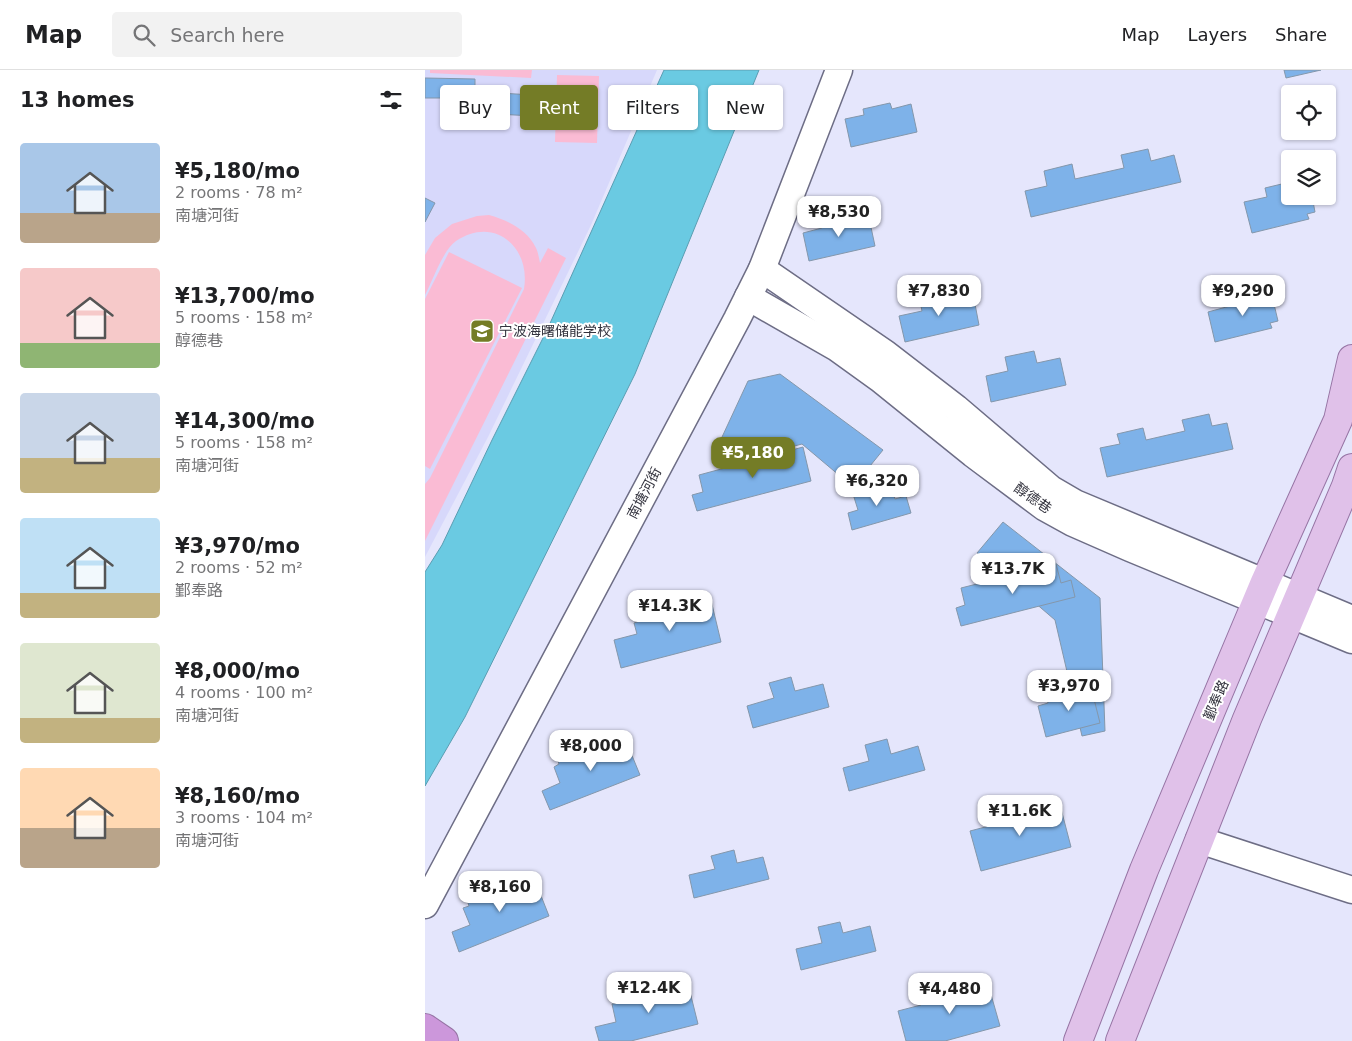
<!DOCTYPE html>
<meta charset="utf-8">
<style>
:root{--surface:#fff;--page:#f2f2f2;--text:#202124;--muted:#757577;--line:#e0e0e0;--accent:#747c26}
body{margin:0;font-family:"DejaVu Sans","Noto Sans SC",sans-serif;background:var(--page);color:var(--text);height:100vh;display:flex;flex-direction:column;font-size:19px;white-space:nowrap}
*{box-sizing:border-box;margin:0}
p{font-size:16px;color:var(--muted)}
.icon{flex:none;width:28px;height:28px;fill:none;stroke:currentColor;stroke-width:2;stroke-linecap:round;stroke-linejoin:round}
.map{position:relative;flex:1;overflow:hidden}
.sheet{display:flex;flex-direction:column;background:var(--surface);width:425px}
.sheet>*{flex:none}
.hud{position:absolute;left:15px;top:15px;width:475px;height:45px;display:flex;gap:10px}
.fabs{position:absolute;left:856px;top:15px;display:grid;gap:10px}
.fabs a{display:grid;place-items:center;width:55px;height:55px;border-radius:5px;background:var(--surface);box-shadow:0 1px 4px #0004;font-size:25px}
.price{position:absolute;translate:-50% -42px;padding:0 11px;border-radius:10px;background:#fff;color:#222;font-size:16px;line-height:32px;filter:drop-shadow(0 1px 2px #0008)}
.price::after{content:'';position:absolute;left:50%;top:30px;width:15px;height:11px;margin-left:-8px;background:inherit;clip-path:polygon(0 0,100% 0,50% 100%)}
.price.selected{background:var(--accent);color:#fff}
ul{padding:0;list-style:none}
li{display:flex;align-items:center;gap:15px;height:125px;padding:0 20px}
li span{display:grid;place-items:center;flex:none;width:140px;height:100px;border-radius:5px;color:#555}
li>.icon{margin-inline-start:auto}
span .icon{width:60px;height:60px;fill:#fffc;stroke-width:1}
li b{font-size:21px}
h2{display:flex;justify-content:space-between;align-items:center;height:60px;padding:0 20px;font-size:21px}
.pill{padding:0 18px;border-radius:5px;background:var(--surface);box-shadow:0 1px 4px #0004;font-size:18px;line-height:45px}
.pill.selected{background:var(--accent);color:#fff}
header{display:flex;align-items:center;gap:30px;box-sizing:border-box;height:70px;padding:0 25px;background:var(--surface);border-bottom:1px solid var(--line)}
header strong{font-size:24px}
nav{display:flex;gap:28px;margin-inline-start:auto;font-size:18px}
.search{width:350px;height:45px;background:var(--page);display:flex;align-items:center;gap:12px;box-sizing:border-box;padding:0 18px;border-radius:5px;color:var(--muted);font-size:19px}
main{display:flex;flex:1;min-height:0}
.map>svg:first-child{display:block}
.built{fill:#d7d8fb}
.green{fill:#fabbd4}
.water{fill:#6acae2;stroke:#5a9db1}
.building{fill:#7eb2e9;stroke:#8497ab}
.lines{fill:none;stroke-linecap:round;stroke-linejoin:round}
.minor-casing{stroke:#6d6d85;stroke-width:29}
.major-casing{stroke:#9674a4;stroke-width:30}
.highway-casing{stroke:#9674a4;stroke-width:30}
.minor{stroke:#fff;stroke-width:26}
.major{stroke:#e0c1e9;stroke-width:28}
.highway{stroke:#cc97db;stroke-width:28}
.labels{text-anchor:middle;stroke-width:4;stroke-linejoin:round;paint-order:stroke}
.poi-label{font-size:14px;fill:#33333e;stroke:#fff;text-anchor:start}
.street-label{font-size:14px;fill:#33333e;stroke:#fff}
</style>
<header>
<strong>Map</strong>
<div class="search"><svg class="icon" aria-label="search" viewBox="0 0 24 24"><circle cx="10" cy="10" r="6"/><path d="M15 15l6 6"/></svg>Search here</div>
<nav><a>Map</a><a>Layers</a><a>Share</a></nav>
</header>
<main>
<section class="sheet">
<h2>13 homes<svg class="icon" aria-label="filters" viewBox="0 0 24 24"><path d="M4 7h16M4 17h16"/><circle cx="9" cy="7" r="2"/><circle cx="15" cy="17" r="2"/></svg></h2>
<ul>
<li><span style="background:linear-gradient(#a9c7e8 70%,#b9a48a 0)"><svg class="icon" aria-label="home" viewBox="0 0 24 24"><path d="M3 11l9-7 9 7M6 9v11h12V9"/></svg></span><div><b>¥5,180/mo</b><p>2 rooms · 78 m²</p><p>南塘河街</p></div></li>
<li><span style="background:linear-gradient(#f6c9c9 75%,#8fb573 0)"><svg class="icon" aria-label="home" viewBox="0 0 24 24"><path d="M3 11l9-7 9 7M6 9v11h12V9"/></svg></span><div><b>¥13,700/mo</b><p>5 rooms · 158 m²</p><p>醇德巷</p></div></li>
<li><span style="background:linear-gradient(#c9d6e8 65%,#c2b280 0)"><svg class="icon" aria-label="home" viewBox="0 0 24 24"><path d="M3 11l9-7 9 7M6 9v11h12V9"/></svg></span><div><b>¥14,300/mo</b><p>5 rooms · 158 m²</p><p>南塘河街</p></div></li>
<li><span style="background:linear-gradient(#bfe0f5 75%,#c2b280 0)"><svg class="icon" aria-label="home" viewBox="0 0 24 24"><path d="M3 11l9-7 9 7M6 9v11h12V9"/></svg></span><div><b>¥3,970/mo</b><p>2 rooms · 52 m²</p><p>鄞奉路</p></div></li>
<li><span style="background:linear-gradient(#dfe7d0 75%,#c2b280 0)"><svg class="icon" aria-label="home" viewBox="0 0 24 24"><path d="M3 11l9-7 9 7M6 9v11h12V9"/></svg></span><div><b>¥8,000/mo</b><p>4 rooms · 100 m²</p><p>南塘河街</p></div></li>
<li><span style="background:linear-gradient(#ffd9b3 60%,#b9a48a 0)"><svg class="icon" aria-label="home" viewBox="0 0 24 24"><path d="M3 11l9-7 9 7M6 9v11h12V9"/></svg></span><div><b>¥8,160/mo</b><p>3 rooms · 104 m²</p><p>南塘河街</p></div></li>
</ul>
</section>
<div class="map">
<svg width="927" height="971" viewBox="0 0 927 971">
<rect width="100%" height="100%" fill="#e5e6fc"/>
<polygon class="built" points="0,0 232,0 166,155 63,367 0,487"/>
<g class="green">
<polygon points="5,0 107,0 106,8 5,3"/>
<polygon points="132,5 174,6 172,73 130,72"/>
<path d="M64,145C82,150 102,159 111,178C113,182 114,188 115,193L123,178L141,188L0,471V414L5,408L99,219C106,177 69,145 31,171C18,180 8,210 0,225V185L10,168L27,154L52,146Z"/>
<polygon points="24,182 97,218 5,399 0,396 0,229"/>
</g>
<polygon class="water" points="239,0 334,0 210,304 40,647 0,716 0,502 17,475 67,370 122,260"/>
<g class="building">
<polygon points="859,0 896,0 861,8"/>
<polygon points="0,8 50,9 50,16 73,17 74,23 108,25 109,46 71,44 70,37 48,37 48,28 0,28"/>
<polygon points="465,33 467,39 486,34 492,62 426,77 420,49 439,45 438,39"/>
<polygon points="723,79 726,91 749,85 756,112 606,147 600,121 622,116 619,101 647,94 650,109 699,98 696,85"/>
<polygon points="865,112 865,126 887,126 890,142 882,144 884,149 827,163 819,132 842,127 840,118"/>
<polygon points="0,128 10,133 0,152"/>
<polygon points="423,146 425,152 444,148 450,176 384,191 378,163 397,158 396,153"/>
<polygon points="835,220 837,232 848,230 853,251 845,253 847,258 790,272 783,242 805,236 803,227"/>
<polygon points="523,221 526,234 549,229 554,255 480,272 474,246 497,241 494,227"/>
<polygon points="609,281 612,293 635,288 641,315 566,332 561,306 583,301 580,287"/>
<polygon points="355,304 458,380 428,417 377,374 295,396 291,380 323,311"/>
<polygon points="784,344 787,356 802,353 808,379 682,407 675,378 695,374 692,364 718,358 721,370 760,361 757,350"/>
<polygon points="378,377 386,411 272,441 267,425 278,422 274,405"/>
<polygon points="465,413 470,429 481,426 486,443 427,460 423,443 433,440 428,424"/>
<polygon points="578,452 675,528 680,661 657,666 630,550 552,483"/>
<polygon points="631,494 636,513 646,510 650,527 536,556 531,538 540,535 536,518"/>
<polygon points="285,526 296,572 196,598 189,570 212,564 209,553 215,551 214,544"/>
<polygon points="366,607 370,621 398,614 404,637 328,658 322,636 349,628 344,613"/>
<polygon points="658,618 659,623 667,621 675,653 621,667 613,636 623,633 622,627"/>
<polygon points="199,666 215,705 125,740 117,721 135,713 129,697 134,694 132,688 174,671 176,675"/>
<polygon points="462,669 466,684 493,676 500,700 424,721 418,698 444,691 440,675"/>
<polygon points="635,735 646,777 556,801 545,761 568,755 566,747 609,736 610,741"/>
<polygon points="309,780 312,793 338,787 344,809 269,828 264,805 290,799 286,786"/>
<polygon points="109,808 124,846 34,882 27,862 45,855 38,838 44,836 42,830 84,813 86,817"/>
<polygon points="415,852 418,863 445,856 451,881 376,900 371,879 397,873 393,857"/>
<polygon points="263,914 273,954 206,971 174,971 170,957 191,952 187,934 193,933 191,926 235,915 236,921"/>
<polygon points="563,914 575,956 520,971 481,971 473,941 496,935 494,927 537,915 538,921"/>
</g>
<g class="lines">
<g class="minor-casing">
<g id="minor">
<polyline points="337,199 461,284 531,338 626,419 650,433 927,549"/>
<polyline points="323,227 412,278 455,309 548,384 619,437 648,453 705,478 927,570"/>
<polyline points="774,770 927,820"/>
<polyline points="0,835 312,249 337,199 414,0"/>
</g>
</g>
<g class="major-casing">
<g id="major">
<polyline points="653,971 719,800 840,512 913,350 927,289"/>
<polyline points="695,971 822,649 921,416 927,398"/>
</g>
</g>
<g class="highway-casing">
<polyline id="highway" points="0,958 19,971"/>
</g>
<use href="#minor" class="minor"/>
<use href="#major" class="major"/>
<use href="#highway" class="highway"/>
</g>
<defs>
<g id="university-square" transform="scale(1.25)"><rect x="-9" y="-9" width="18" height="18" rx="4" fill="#747c26" stroke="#fff"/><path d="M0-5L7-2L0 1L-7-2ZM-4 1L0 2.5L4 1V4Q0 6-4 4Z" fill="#fff"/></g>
</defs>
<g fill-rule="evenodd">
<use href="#university-square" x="57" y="261"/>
</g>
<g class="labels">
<g class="poi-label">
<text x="74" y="266">宁波海曙储能学校</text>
</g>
<g class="street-label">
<text transform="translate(219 423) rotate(-62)" y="5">南塘河街</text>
<text transform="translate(608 428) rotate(35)" y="5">醇德巷</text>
<text transform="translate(791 630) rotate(-67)" y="5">鄞奉路</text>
</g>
</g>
</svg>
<div class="fabs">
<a><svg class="icon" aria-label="locate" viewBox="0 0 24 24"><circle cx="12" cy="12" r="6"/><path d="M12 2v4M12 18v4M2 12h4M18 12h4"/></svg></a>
<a><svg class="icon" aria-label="layers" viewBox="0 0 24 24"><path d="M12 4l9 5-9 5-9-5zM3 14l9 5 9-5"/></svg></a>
</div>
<b class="price" style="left:414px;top:168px">¥8,530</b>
<b class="price" style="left:514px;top:247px">¥7,830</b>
<b class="price" style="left:818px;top:247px">¥9,290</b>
<b class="price selected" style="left:328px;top:409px">¥5,180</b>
<b class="price" style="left:452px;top:437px">¥6,320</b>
<b class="price" style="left:588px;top:525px">¥13.7K</b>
<b class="price" style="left:245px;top:562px">¥14.3K</b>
<b class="price" style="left:644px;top:642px">¥3,970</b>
<b class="price" style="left:166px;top:702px">¥8,000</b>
<b class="price" style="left:595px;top:767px">¥11.6K</b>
<b class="price" style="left:75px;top:843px">¥8,160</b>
<b class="price" style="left:224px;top:944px">¥12.4K</b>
<b class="price" style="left:525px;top:945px">¥4,480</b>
<div class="hud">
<a class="pill">Buy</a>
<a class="pill selected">Rent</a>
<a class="pill">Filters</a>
<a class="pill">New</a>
</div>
</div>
</main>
